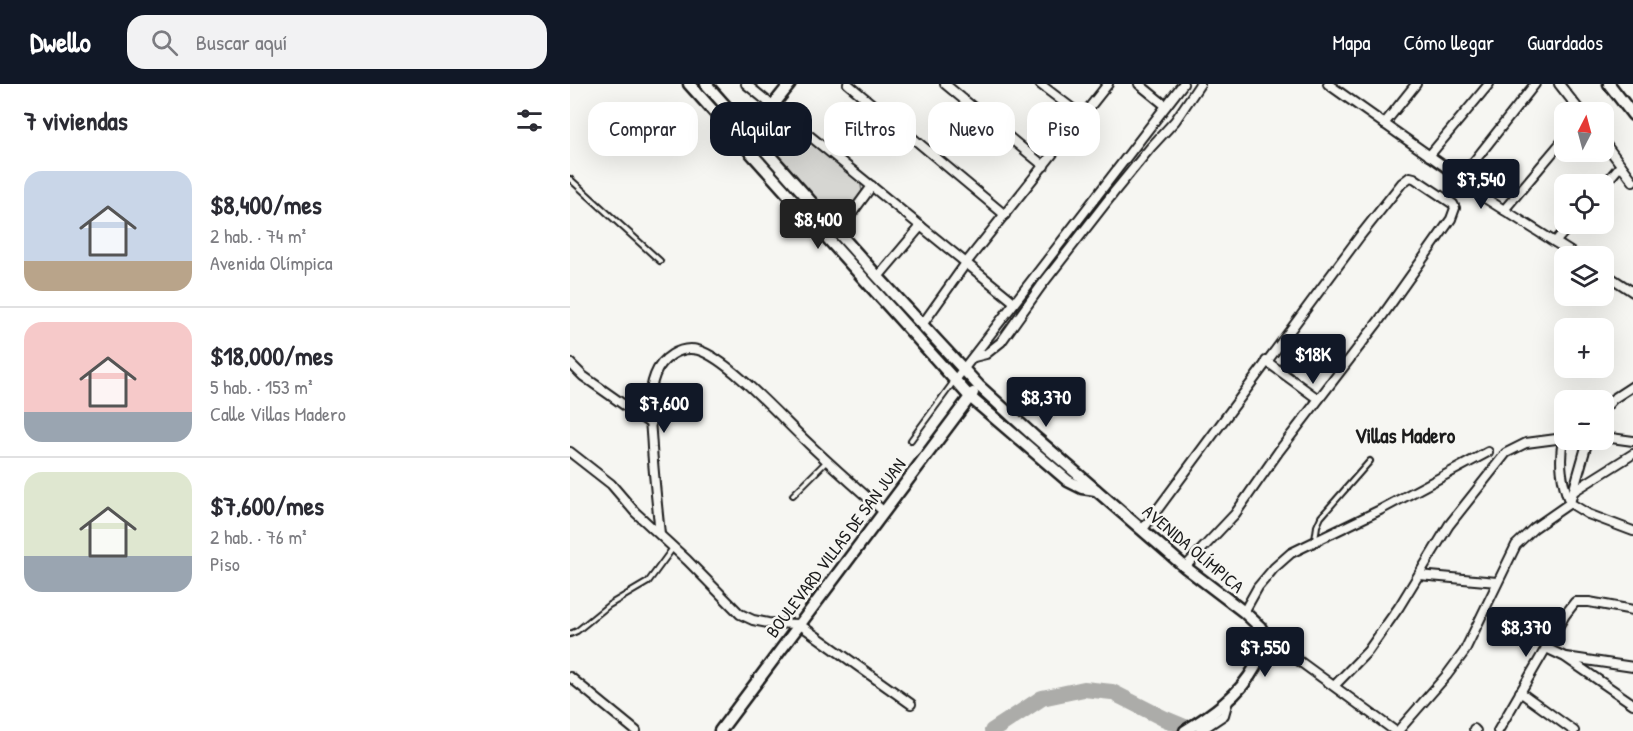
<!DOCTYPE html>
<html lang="es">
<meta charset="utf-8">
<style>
:root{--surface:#fff;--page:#f2f2f3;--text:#2b2b33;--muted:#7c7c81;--line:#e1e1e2;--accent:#111827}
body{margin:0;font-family:"Patrick Hand",sans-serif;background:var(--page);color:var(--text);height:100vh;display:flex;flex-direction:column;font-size:22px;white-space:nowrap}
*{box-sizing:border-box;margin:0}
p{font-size:20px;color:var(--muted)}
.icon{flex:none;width:33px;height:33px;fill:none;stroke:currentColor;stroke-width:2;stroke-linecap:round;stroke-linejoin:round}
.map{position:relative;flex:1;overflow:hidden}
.side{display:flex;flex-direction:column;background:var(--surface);width:570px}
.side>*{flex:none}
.banner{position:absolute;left:18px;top:18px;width:570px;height:54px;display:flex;gap:12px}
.needle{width:39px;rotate:6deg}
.controls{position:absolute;left:984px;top:18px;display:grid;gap:12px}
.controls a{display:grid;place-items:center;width:60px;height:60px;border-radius:12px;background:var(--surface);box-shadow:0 6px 24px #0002;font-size:30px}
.price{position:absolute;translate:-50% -51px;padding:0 14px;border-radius:6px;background:var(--accent);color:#fff;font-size:20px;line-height:39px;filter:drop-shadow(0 2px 3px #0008)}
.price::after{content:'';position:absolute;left:50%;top:36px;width:18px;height:14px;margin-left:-9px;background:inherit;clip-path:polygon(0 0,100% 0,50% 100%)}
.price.current{background:#222;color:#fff}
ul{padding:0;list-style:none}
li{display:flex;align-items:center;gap:18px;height:150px;padding:0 24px}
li+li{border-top:2px solid var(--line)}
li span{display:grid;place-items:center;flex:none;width:168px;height:120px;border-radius:18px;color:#555}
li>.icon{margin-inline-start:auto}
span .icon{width:72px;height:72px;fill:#fffc;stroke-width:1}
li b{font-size:26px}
h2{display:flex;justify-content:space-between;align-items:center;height:72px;padding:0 24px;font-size:26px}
.chip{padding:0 21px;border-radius:18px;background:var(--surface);box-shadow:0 6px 24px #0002;font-size:21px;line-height:54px}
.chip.current{background:var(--accent);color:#fff}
header{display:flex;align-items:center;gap:36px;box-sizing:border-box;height:84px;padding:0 30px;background:var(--accent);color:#fff}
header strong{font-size:28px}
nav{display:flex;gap:33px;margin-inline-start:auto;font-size:21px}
.search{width:420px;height:54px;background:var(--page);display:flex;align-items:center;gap:15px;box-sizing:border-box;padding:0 21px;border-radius:18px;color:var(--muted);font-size:22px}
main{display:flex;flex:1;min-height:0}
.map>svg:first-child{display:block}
.green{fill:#d6d6d2;stroke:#797977;stroke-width:1.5}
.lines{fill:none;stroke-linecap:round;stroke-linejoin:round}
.river{stroke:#acaca9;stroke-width:16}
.lane-casing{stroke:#1c1c1c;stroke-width:8}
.street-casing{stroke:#1c1c1c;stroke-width:12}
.secondary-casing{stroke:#1c1c1c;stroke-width:15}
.lane{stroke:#f6f6f2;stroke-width:4}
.street{stroke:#f6f6f2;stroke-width:8}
.secondary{stroke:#f6f6f2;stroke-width:10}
.labels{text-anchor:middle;stroke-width:5;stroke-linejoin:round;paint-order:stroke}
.street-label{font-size:18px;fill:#1c1c1c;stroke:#f6f6f2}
.quarter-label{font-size:21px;font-weight:bold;fill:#1c1c1c;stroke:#f6f6f2}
</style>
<header>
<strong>Dwello</strong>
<div class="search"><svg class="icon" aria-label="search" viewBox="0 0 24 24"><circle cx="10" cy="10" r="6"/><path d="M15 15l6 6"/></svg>Buscar aquí</div>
<nav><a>Mapa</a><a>Cómo llegar</a><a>Guardados</a></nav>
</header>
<main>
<section class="side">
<h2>7 viviendas<svg class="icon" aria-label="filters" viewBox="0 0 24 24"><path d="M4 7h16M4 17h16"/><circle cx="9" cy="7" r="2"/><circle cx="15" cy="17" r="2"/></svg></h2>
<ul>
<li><span style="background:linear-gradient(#c9d6e8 75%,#b9a48a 0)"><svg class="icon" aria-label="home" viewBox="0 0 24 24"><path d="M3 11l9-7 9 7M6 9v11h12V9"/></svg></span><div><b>$8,400/mes</b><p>2 hab. · 74 m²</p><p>Avenida Olímpica</p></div></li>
<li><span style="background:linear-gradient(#f6c9c9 75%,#9aa5b1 0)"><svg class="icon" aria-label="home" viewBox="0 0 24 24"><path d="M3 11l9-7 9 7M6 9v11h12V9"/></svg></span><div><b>$18,000/mes</b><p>5 hab. · 153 m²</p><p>Calle Villas Madero</p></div></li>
<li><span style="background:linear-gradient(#dfe7d0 70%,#9aa5b1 0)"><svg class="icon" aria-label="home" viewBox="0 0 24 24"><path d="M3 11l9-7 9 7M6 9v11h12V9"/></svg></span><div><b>$7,600/mes</b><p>2 hab. · 76 m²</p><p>Piso</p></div></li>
</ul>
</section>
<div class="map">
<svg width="1063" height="647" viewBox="0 0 1063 647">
<rect width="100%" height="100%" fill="#f6f6f2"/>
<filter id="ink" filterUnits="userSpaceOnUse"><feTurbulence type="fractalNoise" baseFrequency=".0167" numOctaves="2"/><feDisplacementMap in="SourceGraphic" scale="12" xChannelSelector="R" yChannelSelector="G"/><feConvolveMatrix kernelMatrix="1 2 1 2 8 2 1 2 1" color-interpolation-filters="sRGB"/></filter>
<g filter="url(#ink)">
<polygon class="green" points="206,30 290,96 292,107 269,139 189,54"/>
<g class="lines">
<polyline class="river" points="422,647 472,614 514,605 542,608 593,634 624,647"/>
<g class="lane-casing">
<g id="lane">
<polyline points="0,95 90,177"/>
<polyline points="341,356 385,296"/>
<polyline points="223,411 256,378"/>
<polyline points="745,456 747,442 751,433 800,377"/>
<polyline points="0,550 7,547 39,521 78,498 103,464"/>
</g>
</g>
<g class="street-casing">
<g id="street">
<polyline points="176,0 444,218"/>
<polyline points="278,0 435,131"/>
<polyline points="375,0 474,82"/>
<polyline points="470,0 512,32"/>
<polyline points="569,0 596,22"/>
<polyline points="758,0 891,94 915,114 1007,172"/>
<polyline points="989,0 1011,28"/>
<polyline points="814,40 846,0"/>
<polyline points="1034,58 1063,97"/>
<polyline points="859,72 919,0"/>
<polyline points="891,94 965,0"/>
<polyline points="1034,101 1051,81"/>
<polyline points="934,126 994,55"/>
<polyline points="277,136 302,102"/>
<polyline points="985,158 1001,140"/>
<polyline points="1034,189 1063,208"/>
<polyline points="308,193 351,142"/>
<polyline points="352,241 396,179 538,0"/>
<polyline points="404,273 416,270 431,258 471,202 545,107 581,63 605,37 630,0"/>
<polyline points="696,277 748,315"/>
<polyline points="0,279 13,292 81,340"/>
<polyline points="385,296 613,0"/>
<polyline points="1034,325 1043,315 1063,302"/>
<polyline points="1034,353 1063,357"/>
<polyline points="1018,356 1000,419 1018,430 1063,447"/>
<polyline points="0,368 41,400 65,428 117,476 170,530 183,536 198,539 229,540 341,620"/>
<polyline points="1004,407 1063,370"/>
<polyline points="573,445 790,152 832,99 840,93 844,94 883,120 885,124 881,135 808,238 709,367 665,430 615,483"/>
<path d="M90,450C87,421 84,393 82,364C81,341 76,314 85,291C91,275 110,261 128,266C159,275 213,336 239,360C263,383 288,405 313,427"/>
<polyline points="849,491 927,498"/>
<polyline points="674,528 688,503 704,484 721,469 810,426 918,368"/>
<polyline points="695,552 825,647"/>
<polyline points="976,564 995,573 1063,620"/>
<polyline points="996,573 1063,583"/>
<polyline points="0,593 66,647"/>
<polyline points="764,602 798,567 829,523 879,441 936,369 956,359 994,354"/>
<polyline points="950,608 1004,647"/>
<polyline points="904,645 906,647"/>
<polyline points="630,647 654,631 658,617"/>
<path d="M828,647L877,591L894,568L946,461L964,444L1000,419C991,397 989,378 993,354"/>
<polyline points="928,647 995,531 1005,518 1019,518 1063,526"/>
</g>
</g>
<g class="secondary-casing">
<g id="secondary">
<polyline points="119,0 400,313 498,397 512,404 526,406"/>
<path d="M136,0L308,193L409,302L466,354L615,483L674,528L690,543L695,552C692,562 689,574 685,583C670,611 641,631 615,647"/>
<polyline points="1039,0 1063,31"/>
<polyline points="178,52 220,0"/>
<polyline points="150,647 403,309"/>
</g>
</g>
<use href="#lane" class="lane"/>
<use href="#street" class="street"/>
<use href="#secondary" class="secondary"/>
</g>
</g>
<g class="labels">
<g class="street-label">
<text transform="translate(266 464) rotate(-53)" y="6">BOULEVARD VILLAS DE SAN JUAN</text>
<text transform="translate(623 465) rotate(40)" y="6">AVENIDA OLÍMPICA</text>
</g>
<g class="quarter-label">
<text x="835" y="359">Villas Madero</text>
</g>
</g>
</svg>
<div class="controls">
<a><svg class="needle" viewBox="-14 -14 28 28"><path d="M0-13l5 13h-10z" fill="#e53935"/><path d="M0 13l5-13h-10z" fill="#7c7c81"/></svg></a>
<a><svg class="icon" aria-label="locate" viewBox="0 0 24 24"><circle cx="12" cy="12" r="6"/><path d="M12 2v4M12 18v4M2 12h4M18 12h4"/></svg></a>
<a><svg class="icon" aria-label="layers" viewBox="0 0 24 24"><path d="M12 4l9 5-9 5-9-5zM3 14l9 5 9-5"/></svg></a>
<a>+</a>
<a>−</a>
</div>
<b class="price" style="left:911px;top:126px">$7,540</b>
<b class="price current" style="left:248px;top:166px">$8,400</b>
<b class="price" style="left:743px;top:301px">$18K</b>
<b class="price" style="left:476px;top:344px">$8,370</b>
<b class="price" style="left:94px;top:350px">$7,600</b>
<b class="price" style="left:956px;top:574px">$8,370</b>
<b class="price" style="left:695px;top:594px">$7,550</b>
<div class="banner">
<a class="chip">Comprar</a>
<a class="chip current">Alquilar</a>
<a class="chip">Filtros</a>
<a class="chip">Nuevo</a>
<a class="chip">Piso</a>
</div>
</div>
</main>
